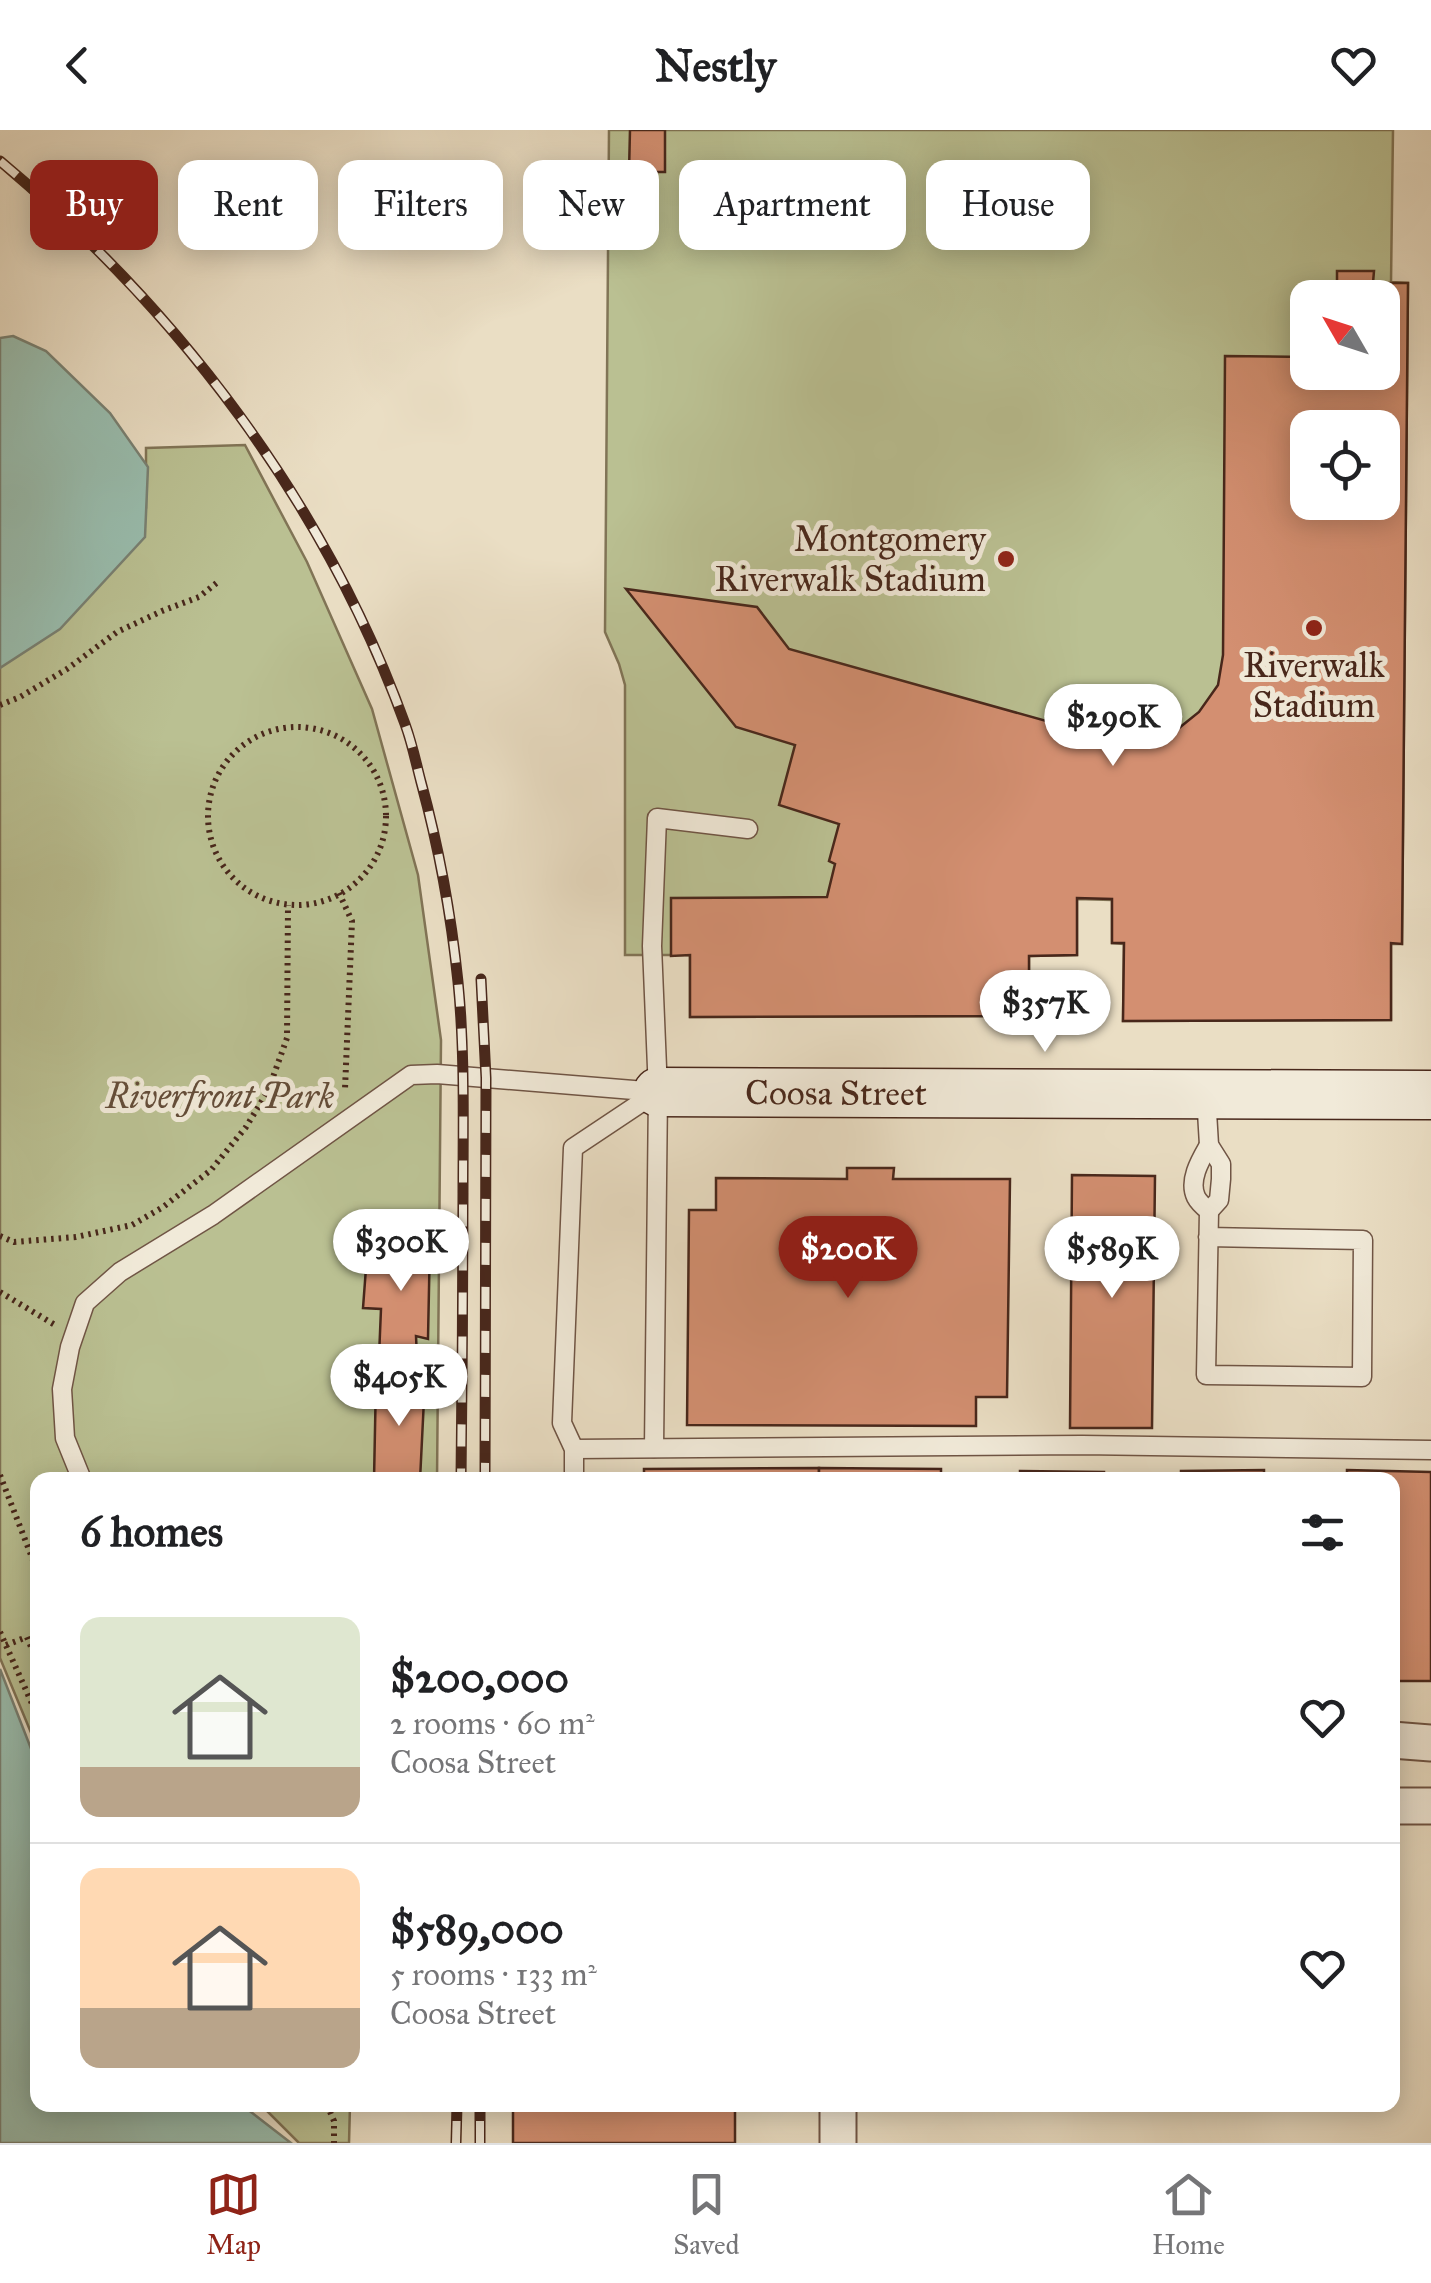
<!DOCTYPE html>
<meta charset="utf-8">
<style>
:root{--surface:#fff;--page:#f6f6f6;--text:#202124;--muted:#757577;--line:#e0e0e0;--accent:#8f2418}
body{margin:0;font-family:"IM FELL Great Primer",serif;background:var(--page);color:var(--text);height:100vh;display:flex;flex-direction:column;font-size:38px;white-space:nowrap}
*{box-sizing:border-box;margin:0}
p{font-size:32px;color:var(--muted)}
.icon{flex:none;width:55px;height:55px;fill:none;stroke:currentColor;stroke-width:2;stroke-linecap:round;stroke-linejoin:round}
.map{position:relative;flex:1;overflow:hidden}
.details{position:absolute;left:30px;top:1342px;width:1370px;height:640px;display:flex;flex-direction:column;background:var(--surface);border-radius:20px;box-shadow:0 5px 25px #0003}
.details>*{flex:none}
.top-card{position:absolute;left:30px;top:30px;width:1372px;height:90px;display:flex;gap:20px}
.needle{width:65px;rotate:309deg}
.tools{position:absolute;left:1290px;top:150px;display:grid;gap:20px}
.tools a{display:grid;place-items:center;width:110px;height:110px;border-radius:20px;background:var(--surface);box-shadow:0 5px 25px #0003;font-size:50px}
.price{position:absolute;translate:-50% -85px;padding:0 22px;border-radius:35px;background:#fff;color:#222;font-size:32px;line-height:65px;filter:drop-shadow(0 2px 5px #0008)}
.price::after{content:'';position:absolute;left:50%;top:60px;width:30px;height:22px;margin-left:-15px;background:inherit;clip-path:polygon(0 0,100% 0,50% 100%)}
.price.on{background:var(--accent);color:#fff}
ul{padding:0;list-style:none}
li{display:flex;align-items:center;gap:30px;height:250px;padding:0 50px}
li+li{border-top:2px solid var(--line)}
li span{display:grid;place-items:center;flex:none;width:280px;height:200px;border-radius:20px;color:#555}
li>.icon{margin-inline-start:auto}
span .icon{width:120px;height:120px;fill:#fffc;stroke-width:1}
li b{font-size:42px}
h2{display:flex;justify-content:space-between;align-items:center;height:120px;padding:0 50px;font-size:42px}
.chip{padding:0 35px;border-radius:20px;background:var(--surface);box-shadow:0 5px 25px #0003;font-size:35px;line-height:90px}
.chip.on{background:var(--accent);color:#fff}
header{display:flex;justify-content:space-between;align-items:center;height:130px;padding:0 50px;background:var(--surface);font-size:45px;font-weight:800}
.dock{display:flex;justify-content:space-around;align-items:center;height:140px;border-top:2px solid var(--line);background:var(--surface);font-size:28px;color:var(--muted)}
.dock a{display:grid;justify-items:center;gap:5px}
.dock .on{color:var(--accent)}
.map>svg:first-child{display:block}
.green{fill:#bac092;stroke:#817456;stroke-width:2.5;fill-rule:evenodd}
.water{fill:#99bdae;stroke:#798173;stroke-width:2.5}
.building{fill:#d38f71;stroke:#48271b;stroke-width:2.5;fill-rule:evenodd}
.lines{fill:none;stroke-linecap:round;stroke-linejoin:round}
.lane-casing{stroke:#705545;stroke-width:21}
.street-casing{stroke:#705545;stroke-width:39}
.secondary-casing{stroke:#48271b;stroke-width:51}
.path{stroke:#48271b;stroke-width:6;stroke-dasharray:2.5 5;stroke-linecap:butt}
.lane{stroke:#f1ead9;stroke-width:18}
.street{stroke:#f1ead9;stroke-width:35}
.secondary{stroke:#f1ead9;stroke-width:48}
.rail-casing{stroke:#48271b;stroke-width:11}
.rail{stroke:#f1ead9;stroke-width:8;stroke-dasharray:22;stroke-linecap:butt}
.poi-dot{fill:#8f2418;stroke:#f1ead9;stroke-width:4}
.labels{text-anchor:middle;stroke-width:10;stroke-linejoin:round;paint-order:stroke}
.poi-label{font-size:35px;fill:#48271b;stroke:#f1ead9;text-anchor:end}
.street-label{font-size:35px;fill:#48271b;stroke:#f1ead9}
.park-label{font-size:35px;font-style:italic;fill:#644d39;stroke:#f1ead9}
</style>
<header><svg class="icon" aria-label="back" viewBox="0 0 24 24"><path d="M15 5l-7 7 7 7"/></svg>Nestly<svg class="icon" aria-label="heart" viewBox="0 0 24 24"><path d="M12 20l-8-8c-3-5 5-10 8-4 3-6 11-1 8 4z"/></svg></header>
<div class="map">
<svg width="1431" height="2013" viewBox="0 0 1431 2013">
<rect width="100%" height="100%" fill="#eadec4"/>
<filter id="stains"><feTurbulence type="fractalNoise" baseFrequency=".002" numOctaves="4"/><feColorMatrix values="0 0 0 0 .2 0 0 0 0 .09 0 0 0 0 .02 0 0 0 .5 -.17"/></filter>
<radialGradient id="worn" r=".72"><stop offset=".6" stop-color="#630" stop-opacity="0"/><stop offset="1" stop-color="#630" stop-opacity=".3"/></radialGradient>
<g class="green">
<path d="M609,0H1393L1391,152L1408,153L1402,814H1391V890L1123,891L1124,814L1112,813V770L1077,769V825L1029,826V858L1008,859L1009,886L690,887V825H625V555L619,534L605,502ZM1308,168H1382V242H1308ZM1308,298H1382V372H1308Z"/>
<polygon points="245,315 307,432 372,579 418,745 441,910 437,1350 38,1350 37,1617 0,1528 0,525 146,378 146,318"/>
<polygon points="261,1975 350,1975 349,2013 299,2013"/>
</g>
<g class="water">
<polygon points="13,206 46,221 110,283 148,337 145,407 60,499 0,538 0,208"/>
<polygon points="0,1539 37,1634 38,1975 242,1975 291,2013 0,2013"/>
</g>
<g class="building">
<polygon points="630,0 665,0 665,42 629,42"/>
<path d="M1337,141H1374L1373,153H1408L1402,814L1391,813V890L1123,891L1124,813H1112V769L1077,768V825L1029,826V858H1008L1009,886L690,887V825L671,826V768L827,767L835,734L829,731L839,694L779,675L795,615L736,597L626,459L757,477L789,519L1107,608L1143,611L1174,602L1199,582L1218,555L1223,525L1225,226L1308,227V242H1382V168H1320V154L1337,153ZM1308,298H1382V372H1308Z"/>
<polygon points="847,1038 894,1038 893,1049 1010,1049 1007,1267 976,1267 976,1296 687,1295 689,1080 716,1080 716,1048 847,1049"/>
<polygon points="1072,1045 1155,1046 1152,1298 1070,1298"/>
<polygon points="381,1104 417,1105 417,1111 430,1109 428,1209 416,1206 417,1228 379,1227 381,1179 363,1178 366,1138 381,1139"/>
<polygon points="376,1249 425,1249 420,1350 374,1350"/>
<polygon points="819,1338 819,1350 644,1350 644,1339"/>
<polygon points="819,1338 941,1339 941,1350 819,1350"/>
<polygon points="1264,1340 1264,1350 1181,1350 1181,1341"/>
<polygon points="1347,1340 1431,1342 1431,1551 1392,1551 1392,1350 1347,1350"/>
<polygon points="1020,1341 1104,1342 1104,1350 1020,1350"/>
<rect x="513" y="1975" width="222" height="38"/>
</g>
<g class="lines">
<g class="lane-casing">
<g id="lane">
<polyline points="1206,965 1209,1015 1221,1034 1221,1049 1219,1070 1209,1081"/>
<path d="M1208,1107L1363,1110L1362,1247L1206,1245L1209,1081C1204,1077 1199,1073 1196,1067C1188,1050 1201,1029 1209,1015"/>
<polyline points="654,1318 658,962 652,816 657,688 748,699"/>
<polyline points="574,1319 1082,1315 1431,1320"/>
<polyline points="82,1350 65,1308 62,1259 70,1217 85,1173 120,1142 213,1085 411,945 437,944 658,962"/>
<polyline points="574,1350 574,1319 562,1293 573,1018 657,962"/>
</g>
</g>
<g class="street-casing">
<g id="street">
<polyline points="1392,1610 1431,1613"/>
<polyline points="1392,1676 1431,1676"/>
<polyline points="838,1975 838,2013"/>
</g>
</g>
<g class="secondary-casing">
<g id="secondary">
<path id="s1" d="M658,962L1431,965"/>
</g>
</g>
<g class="path">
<polyline points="0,575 20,567 67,539 117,502 162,481 199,467 219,451"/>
<circle cx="297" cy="686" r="89"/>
<polyline points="339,763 352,791 345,959"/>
<polyline points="0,1106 14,1112 76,1107 132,1095 163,1077 211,1040 246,997 268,961 287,908 288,775"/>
<polyline points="0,1162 55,1195"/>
<polyline points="0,1345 38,1443"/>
<polyline points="0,1502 38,1587"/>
<polyline points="6,1515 27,1507 38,1534"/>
<polyline points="327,1975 334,1991 334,2013"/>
</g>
<use href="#lane" class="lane"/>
<use href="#street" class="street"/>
<use href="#secondary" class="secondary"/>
<g class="rail-casing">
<g id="rail">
<path d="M0,31C179,181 325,373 405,594C412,613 416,633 421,652C439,718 451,784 458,852C465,922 463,993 463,1063C463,1159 462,1254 461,1350"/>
<polyline points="481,849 486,948 485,1350"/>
<polyline points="456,2013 457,1975"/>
<polyline points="480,2013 480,1975"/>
</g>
</g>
<use href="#rail" class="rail"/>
</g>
<g class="poi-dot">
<circle cx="1006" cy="429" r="10"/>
<circle cx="1314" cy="498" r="10"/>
</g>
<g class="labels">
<g class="poi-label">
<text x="986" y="421">Montgomery<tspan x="986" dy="40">Riverwalk Stadium</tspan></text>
<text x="1314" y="547" text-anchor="middle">Riverwalk<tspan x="1314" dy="40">Stadium</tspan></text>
</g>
<g class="street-label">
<text dy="12" stroke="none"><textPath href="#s1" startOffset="178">Coosa Street</textPath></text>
</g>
<g class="park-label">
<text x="220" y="978">Riverfront Park</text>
</g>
</g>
<rect width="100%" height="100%" filter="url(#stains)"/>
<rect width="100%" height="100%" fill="url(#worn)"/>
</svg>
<div class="tools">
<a><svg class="needle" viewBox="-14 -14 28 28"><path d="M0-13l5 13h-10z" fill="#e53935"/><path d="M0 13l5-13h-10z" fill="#757577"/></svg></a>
<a><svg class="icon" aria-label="locate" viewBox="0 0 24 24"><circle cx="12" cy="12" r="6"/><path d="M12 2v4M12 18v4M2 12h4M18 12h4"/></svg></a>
</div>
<b class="price" style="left:1113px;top:639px">$290K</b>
<b class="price" style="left:1045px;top:925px">$357K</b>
<b class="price" style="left:401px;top:1164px">$300K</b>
<b class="price on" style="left:848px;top:1171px">$200K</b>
<b class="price" style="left:1112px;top:1171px">$589K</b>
<b class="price" style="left:399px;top:1299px">$405K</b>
<div class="top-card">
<a class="chip on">Buy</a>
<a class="chip">Rent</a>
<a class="chip">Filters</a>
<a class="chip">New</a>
<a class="chip">Apartment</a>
<a class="chip">House</a>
</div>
<section class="details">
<h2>6 homes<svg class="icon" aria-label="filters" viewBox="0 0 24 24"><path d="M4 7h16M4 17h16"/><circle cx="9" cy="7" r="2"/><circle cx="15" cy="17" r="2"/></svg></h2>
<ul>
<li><span style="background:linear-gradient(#dfe7d0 75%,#b9a48a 0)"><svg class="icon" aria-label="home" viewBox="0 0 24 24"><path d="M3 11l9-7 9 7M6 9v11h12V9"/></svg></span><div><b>$200,000</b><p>2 rooms · 60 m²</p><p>Coosa Street</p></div><svg class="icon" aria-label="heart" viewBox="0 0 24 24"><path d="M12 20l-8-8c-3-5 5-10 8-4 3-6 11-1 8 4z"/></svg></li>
<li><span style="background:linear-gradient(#ffd9b3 70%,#b9a48a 0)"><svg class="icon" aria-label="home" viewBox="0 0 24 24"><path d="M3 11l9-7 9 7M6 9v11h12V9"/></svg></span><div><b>$589,000</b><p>5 rooms · 133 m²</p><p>Coosa Street</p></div><svg class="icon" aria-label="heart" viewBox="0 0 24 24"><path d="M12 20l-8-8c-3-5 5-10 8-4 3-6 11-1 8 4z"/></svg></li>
</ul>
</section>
</div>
<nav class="dock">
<a class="on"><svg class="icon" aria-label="map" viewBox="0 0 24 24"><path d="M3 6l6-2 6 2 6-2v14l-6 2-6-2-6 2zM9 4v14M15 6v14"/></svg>Map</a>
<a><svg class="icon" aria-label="saved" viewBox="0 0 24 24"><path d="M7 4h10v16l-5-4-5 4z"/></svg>Saved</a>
<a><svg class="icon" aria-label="home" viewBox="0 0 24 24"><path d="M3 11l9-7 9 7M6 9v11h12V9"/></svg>Home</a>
</nav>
